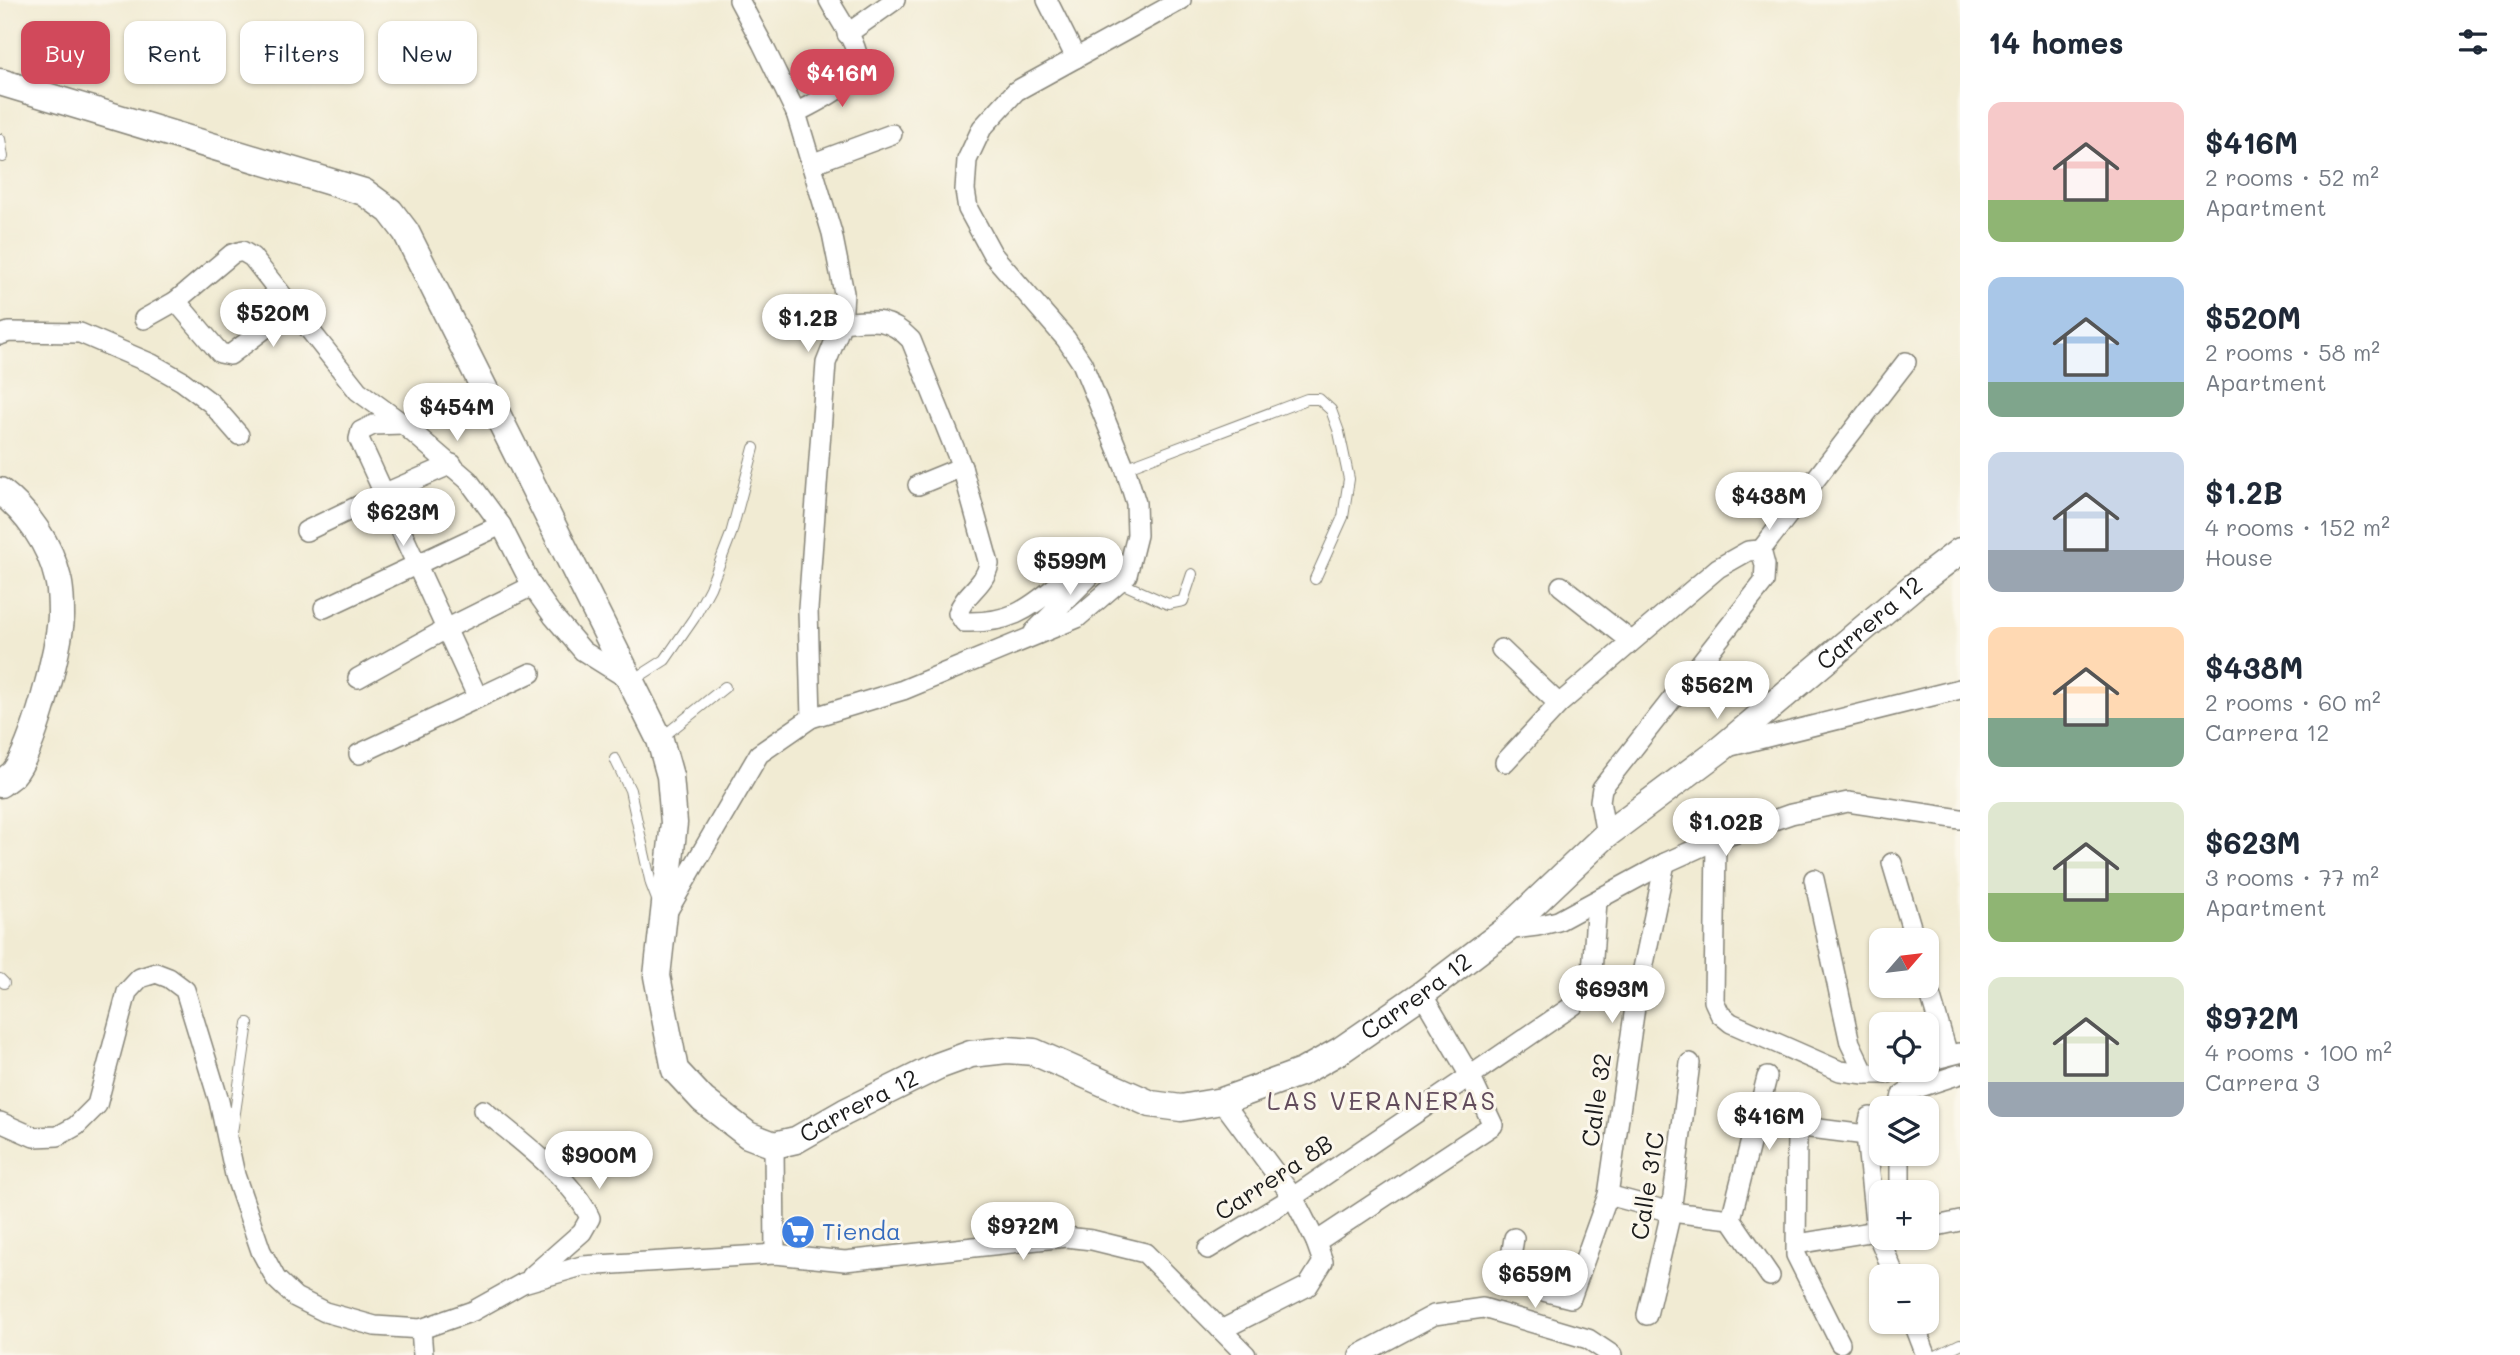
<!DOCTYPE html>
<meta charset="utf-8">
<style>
:root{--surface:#fff;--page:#f6f6f7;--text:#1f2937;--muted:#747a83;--accent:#d1495b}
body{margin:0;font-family:Mali,sans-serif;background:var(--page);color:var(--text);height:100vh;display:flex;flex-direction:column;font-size:26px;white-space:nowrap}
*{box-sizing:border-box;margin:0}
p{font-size:23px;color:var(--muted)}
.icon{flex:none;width:38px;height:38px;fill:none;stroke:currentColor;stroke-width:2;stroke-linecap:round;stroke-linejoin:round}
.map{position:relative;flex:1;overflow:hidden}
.sheet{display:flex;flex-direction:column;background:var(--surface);width:560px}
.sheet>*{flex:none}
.guide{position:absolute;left:21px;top:21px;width:665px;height:63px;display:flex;gap:14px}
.needle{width:46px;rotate:62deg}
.tools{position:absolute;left:1869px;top:928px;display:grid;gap:14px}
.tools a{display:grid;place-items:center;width:70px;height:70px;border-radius:14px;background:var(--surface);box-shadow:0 2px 5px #0004;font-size:35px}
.price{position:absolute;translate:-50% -60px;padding:0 16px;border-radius:24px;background:#fff;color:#222;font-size:23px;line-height:46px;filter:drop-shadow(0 2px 4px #0008)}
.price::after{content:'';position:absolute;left:50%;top:42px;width:21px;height:16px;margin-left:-10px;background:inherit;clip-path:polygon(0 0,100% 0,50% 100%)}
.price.current{background:var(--accent);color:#fff}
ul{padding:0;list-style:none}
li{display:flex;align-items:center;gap:21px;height:175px;padding:0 28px}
li span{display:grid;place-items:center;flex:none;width:196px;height:140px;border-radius:14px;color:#555}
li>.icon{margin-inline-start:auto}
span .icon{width:84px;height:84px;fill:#fffc;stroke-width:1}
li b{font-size:30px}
h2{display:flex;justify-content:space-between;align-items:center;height:84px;padding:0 28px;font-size:30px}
.tag{padding:0 24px;border-radius:14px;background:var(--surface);box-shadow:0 2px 5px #0004;font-size:24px;line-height:63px}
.tag.current{background:var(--accent);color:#fff}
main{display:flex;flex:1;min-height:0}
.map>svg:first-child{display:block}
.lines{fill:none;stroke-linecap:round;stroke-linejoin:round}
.lane-casing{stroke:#868478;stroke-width:12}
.street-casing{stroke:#868478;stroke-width:22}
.secondary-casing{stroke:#868478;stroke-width:29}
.lane{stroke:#fff;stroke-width:10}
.street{stroke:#fff;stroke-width:19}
.secondary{stroke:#fff;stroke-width:26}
.labels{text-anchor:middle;stroke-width:6;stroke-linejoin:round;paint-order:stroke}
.street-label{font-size:24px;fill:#1c1c1c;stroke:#fbf7ec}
.shop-label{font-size:24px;fill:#366cbe;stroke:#fbf7ec;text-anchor:start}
.neighbourhood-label{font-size:26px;letter-spacing:2px;fill:#624c5c;stroke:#fbf7ec}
</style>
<main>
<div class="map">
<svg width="1960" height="1355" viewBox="0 0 1960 1355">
<rect width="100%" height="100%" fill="#fbf7ec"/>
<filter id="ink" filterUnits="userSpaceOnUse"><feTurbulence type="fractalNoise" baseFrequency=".0143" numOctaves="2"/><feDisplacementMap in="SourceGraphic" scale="14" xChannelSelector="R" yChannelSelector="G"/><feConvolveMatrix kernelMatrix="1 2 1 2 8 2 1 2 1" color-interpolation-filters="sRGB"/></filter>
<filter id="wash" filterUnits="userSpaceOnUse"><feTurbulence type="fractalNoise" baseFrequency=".00686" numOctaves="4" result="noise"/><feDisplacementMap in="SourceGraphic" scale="28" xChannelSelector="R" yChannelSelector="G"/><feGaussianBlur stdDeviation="1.57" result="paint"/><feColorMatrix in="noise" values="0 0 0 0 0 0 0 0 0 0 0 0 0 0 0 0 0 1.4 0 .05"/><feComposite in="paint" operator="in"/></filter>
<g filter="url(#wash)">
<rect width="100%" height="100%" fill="#f1ebd3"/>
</g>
<g filter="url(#ink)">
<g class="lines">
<g class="lane-casing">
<g id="lane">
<polyline points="0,139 3,157"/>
<polyline points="1125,468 1307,399 1319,399 1331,410 1339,432 1349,479 1343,517 1315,579"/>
<polyline points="1119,582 1168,604 1183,601 1192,574"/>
<polyline points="632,681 665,660 694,618 710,588 731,534 754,448"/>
<polyline points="660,739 725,687"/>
<polyline points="615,759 630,790 651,884 658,902"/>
<polyline points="0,979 4,983"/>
<polyline points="232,1133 248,1023"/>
<polyline points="1938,1355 1960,1344"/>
</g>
</g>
<g class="street-casing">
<g id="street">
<polyline points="739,0 762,43 796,113 832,233 844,293 842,323 826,363 808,609 811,718"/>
<polyline points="1047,0 1076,58"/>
<polyline points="847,34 895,0"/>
<path d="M796,113C816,101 861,85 857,55C855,40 836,14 829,0"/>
<polyline points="811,164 892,134"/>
<polyline points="176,301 220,353 230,355 292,308"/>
<polyline points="144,319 176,301 232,254 242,251 252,257 358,391 403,424 468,480 501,525 532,586 553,616 583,651 631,681"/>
<path d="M842,323C871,320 888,316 911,340L962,467L989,564C984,587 965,592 958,613L964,622C1027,624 1037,596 1084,566L1091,568L1090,576L1034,632"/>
<polyline points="0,335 9,332 80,333 152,364 182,381 211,403 239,435"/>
<polyline points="403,424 373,425 361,431 359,439 477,696"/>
<polyline points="918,485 962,467"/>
<polyline points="306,531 383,494 452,464"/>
<polyline points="1761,550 1906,362"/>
<polyline points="1561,586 1631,641"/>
<polyline points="324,608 501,525"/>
<polyline points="1501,649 1559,704"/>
<polyline points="358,678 446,629 532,586"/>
<polyline points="1727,747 1960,689"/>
<polyline points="359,754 531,673"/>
<polyline points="1505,762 1559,704 1718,568 1748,551 1761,550 1765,565 1764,582 1602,788 1600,801 1606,835"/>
<polyline points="1716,840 1714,1001 1720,1014 1731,1023 1840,1071 1865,1074"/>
<polyline points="1892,863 1915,940"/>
<polyline points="1814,879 1850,1043 1865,1074 1886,1074 1900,1069"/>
<polyline points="667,912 759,754 811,718 903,690 1077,618 1127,575 1137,535 1136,503 1125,468 1082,363 1066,339 993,255 968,209 965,190 967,160 982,128 1016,91 1181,0"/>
<polyline points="1506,930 1537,926 1558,921 1665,863 1716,840 1791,814 1848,802 1960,819"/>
<polyline points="1927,984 1948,1055"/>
<polyline points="1927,1061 1959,1053"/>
<polyline points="1767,1077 1731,1219 1770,1276"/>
<polyline points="1222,1101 1293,1197 1316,1242"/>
<polyline points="1899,1108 1902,1095 1908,1091 1960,1074"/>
<path d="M483,1110C517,1138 572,1178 590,1218L582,1232L532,1276"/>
<polyline points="1870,1117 1866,1135 1876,1231 1895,1276"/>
<polyline points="0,1122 34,1137 58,1136 76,1126 97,1105 127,992 140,978 156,973 169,978 185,990 219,1101 235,1175 261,1251 276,1279 295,1297 325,1312 375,1326 421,1329 473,1311 523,1283 582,1266 775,1254 845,1261 1066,1237 1092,1240 1145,1253 1246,1355"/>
<polyline points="774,1145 775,1254"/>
<polyline points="1900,1153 1900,1192"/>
<polyline points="1608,1195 1671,1212 1731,1219"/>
<polyline points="1927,1228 1960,1221"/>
<polyline points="1514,1238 1507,1282 1571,1298 1608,1195 1635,1007 1665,863"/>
<polyline points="1797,1244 1876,1231"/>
<polyline points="1208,1249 1293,1197 1574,1005 1592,972 1597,901"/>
<polyline points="1647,1315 1671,1212 1690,1063"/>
<polyline points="1913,1321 1926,1355"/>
<polyline points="421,1329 423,1355"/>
<polyline points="1221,1330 1308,1286 1323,1262 1316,1242 1493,1125 1470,1076 1422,994"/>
<polyline points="1840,1343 1796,1255 1797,1133 1803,1127 1866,1135"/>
<polyline points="1359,1355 1434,1315 1483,1308 1588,1339 1612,1355"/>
</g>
</g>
<g class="secondary-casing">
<g id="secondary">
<path id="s1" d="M0,82L364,192L390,211L406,232L660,740L670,776L674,823L657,976L675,1070L703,1100L748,1135L774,1145L796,1140L845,1112L938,1066L971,1054L1007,1050L1034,1052L1151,1104L1181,1108L1222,1101L1302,1072L1341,1050L1422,994L1506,930L1606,835L1722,748L1914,586L1960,551"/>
<path d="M0,491C27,512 50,544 58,579C61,590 61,605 61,616C60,647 33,752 13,774C9,777 4,781 0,784"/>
</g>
</g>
<use href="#lane" class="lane"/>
<use href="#street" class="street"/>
<use href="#secondary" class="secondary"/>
</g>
</g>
<defs>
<g id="supermarket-disc" transform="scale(1.75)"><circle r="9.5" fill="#3f7fe0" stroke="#fbf7ec"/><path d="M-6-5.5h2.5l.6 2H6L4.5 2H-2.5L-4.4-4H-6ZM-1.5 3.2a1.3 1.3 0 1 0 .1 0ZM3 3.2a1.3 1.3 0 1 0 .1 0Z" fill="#fff"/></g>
</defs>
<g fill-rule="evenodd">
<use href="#supermarket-disc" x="798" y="1232"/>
</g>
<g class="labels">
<g class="street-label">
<text dy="8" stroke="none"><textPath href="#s1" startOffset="2758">Carrera 12</textPath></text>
<text dy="8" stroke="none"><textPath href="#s1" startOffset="2170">Carrera 12</textPath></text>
<text transform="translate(1597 1100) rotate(-82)" y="8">Calle 32</text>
<text dy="8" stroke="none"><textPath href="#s1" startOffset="1561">Carrera 12</textPath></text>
<text transform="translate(1274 1178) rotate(-33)" y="8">Carrera 8B</text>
<text transform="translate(1648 1186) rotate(-81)" y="8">Calle 31C</text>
</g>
<g class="shop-label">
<text x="822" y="1240">Tienda</text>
</g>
<g class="neighbourhood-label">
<text x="1382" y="1110">LAS VERANERAS</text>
</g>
</g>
</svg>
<div class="tools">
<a><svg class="needle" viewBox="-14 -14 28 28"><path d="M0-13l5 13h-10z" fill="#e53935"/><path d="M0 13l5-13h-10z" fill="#747a83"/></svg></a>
<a><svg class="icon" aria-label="locate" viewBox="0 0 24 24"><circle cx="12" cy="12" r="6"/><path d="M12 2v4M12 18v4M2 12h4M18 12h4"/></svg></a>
<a><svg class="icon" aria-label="layers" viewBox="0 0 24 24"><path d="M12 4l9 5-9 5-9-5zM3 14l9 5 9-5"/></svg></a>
<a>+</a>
<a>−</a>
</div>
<b class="price current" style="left:842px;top:109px">$416M</b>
<b class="price" style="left:273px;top:349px">$520M</b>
<b class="price" style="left:808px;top:354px">$1.2B</b>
<b class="price" style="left:457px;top:443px">$454M</b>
<b class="price" style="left:1769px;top:532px">$438M</b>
<b class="price" style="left:403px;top:548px">$623M</b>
<b class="price" style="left:1070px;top:597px">$599M</b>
<b class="price" style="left:1717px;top:721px">$562M</b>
<b class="price" style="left:1726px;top:858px">$1.02B</b>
<b class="price" style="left:1612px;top:1025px">$693M</b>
<b class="price" style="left:1769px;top:1152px">$416M</b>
<b class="price" style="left:599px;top:1191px">$900M</b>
<b class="price" style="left:1023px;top:1262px">$972M</b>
<b class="price" style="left:1535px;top:1310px">$659M</b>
<div class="guide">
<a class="tag current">Buy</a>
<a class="tag">Rent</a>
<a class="tag">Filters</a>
<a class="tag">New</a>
</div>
</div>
<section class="sheet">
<h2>14 homes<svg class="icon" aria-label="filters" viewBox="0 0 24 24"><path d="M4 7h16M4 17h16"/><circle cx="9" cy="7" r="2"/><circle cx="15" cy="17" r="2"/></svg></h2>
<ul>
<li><span style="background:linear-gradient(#f6c9c9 70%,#8fb573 0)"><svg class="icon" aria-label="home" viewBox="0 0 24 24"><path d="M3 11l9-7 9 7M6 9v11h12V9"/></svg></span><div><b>$416M</b><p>2 rooms · 52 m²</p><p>Apartment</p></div></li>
<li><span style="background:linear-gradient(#a9c7e8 75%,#7fa58c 0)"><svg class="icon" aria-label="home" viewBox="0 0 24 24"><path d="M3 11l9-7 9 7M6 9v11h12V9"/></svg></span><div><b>$520M</b><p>2 rooms · 58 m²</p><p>Apartment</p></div></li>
<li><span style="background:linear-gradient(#c9d6e8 70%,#9aa5b1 0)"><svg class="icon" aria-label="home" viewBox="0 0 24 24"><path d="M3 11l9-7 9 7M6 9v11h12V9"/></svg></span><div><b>$1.2B</b><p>4 rooms · 152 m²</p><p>House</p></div></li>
<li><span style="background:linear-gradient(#ffd9b3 65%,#7fa58c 0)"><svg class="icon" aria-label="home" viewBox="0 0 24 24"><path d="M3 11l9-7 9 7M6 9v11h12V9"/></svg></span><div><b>$438M</b><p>2 rooms · 60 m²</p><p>Carrera 12</p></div></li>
<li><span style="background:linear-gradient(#dfe7d0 65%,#8fb573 0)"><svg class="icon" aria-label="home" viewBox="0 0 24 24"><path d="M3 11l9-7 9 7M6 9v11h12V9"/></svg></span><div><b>$623M</b><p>3 rooms · 77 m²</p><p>Apartment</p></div></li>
<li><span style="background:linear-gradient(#dfe7d0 75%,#9aa5b1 0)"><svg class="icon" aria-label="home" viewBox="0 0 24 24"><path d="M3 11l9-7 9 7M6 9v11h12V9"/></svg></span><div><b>$972M</b><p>4 rooms · 100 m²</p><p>Carrera 3</p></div></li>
</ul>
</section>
</main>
